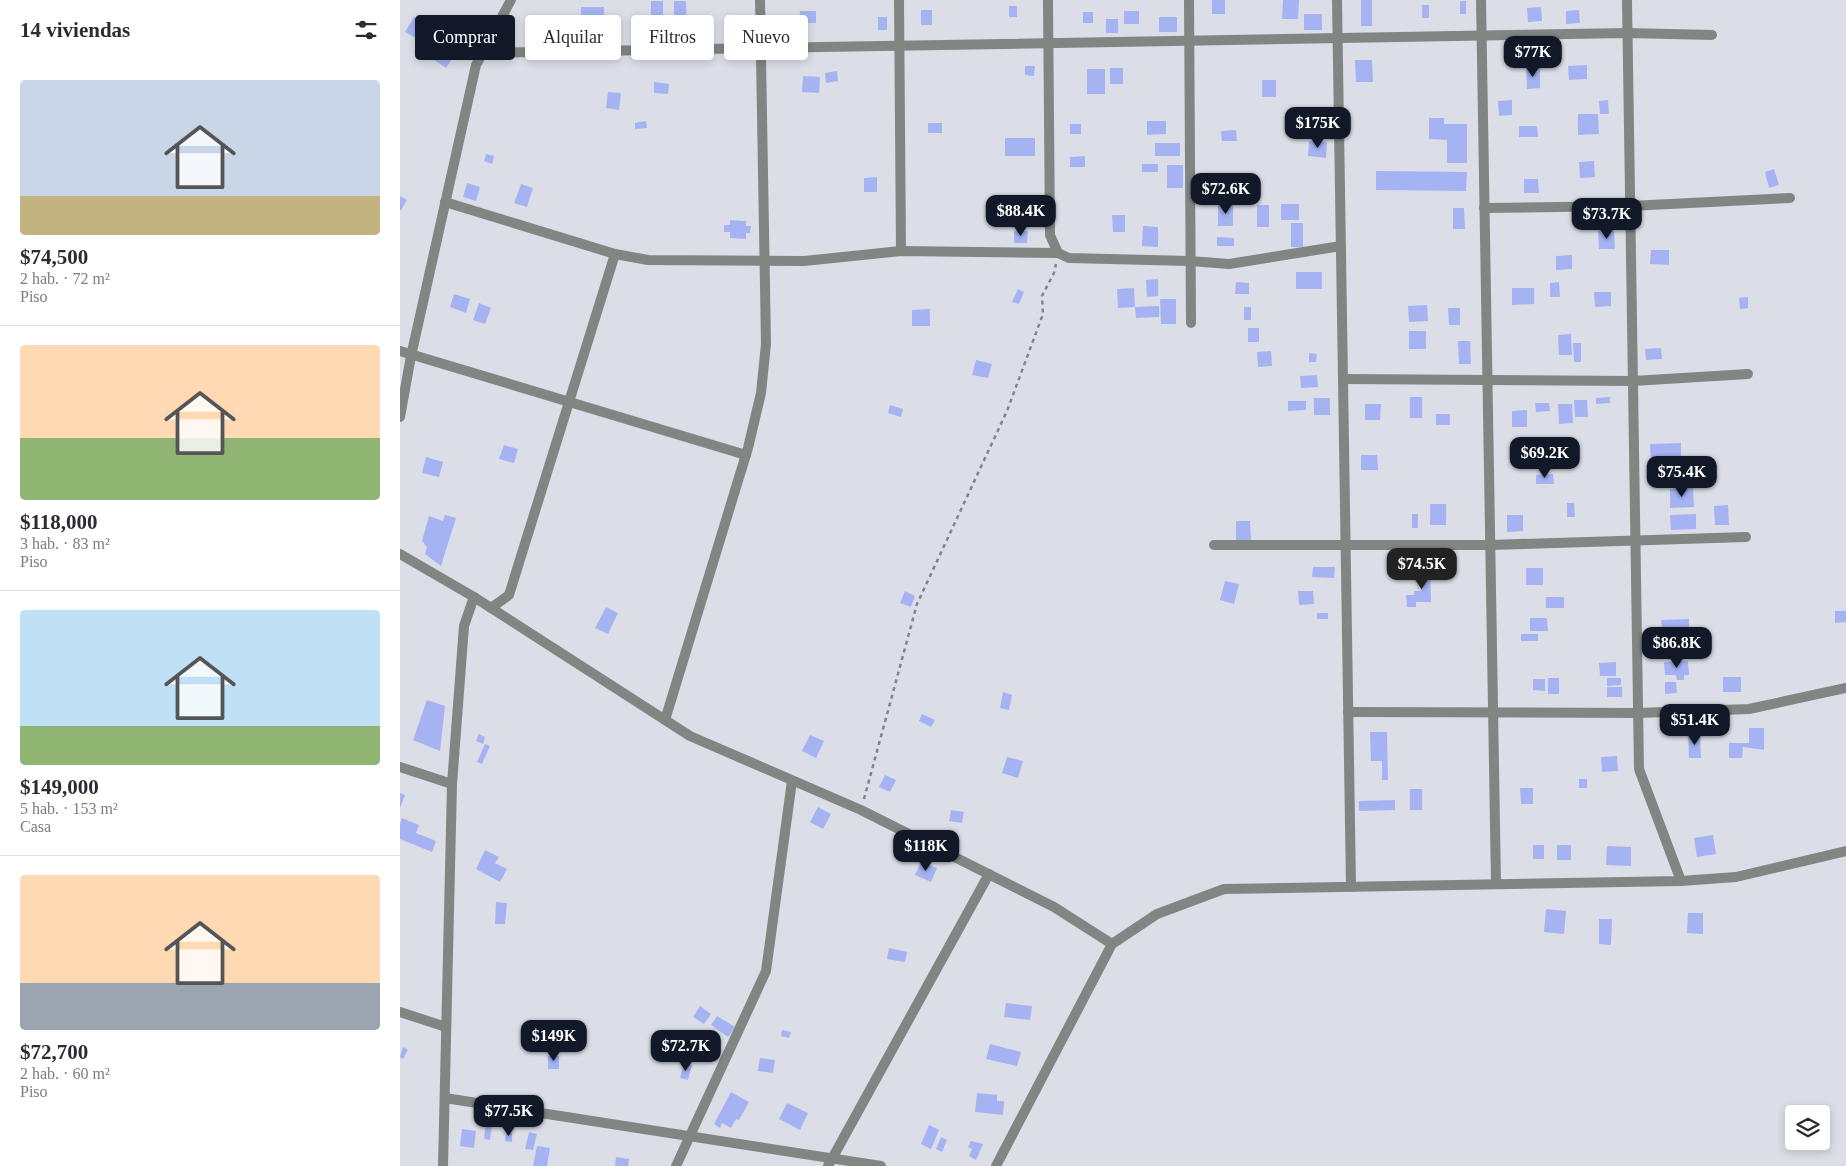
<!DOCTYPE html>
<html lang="es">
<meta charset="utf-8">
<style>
:root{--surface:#fff;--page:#f2f2f3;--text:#2b2b33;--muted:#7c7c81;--line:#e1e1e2;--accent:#111827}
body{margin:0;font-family:Georgia,serif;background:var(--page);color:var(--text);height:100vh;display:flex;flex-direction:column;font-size:19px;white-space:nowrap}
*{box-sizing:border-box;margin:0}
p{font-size:16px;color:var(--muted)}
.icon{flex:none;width:28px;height:28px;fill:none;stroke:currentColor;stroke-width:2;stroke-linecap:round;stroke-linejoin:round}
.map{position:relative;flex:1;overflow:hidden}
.details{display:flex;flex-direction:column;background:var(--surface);width:400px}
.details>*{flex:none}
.hud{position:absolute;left:15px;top:15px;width:475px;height:45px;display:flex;gap:10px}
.tools{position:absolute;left:1385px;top:1105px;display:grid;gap:10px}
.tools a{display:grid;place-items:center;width:45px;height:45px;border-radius:5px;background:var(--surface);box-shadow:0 2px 8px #0003;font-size:25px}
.price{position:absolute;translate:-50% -42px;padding:0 11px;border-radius:10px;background:var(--accent);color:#fff;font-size:16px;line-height:32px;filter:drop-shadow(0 1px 2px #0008)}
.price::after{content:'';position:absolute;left:50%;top:30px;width:15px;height:11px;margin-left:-8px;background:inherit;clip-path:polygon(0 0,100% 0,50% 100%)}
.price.active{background:#222;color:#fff}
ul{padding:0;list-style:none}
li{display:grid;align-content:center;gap:10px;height:265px;padding:0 20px}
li+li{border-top:1px solid var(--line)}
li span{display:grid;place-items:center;height:155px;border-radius:5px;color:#555}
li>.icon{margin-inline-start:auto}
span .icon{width:90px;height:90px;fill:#fffc;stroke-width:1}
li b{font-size:21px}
h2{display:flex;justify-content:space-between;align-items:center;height:60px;padding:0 20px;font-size:21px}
.tag{padding:0 18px;border-radius:5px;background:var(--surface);box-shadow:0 2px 8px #0003;font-size:18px;line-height:45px}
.tag.active{background:var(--accent);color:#fff}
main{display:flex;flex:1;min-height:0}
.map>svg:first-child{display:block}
.building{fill:#a5b3f3}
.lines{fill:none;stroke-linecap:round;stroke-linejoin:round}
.path{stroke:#82848a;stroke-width:2.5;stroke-dasharray:4 4;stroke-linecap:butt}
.street{stroke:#828683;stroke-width:10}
</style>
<main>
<section class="details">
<h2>14 viviendas<svg class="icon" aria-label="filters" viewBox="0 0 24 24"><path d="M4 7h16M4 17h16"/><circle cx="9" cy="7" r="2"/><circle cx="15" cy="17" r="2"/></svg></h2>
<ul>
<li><span style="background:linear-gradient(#c9d6e8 75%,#c2b280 0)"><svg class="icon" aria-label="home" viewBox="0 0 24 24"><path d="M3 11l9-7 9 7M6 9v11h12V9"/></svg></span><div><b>$74,500</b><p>2 hab. · 72 m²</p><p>Piso</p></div></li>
<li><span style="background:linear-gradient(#ffd9b3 60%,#8fb573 0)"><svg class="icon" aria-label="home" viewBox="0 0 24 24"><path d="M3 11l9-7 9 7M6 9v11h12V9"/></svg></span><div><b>$118,000</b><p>3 hab. · 83 m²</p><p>Piso</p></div></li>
<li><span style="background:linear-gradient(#bfe0f5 75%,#8fb573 0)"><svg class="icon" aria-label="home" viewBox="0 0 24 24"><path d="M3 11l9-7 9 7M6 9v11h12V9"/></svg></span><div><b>$149,000</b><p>5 hab. · 153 m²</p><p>Casa</p></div></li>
<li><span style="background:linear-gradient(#ffd9b3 70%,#9aa5b1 0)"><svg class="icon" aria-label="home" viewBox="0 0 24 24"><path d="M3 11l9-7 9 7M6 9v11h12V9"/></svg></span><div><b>$72,700</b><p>2 hab. · 60 m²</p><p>Piso</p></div></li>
</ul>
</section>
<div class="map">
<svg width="1446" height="1166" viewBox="0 0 1446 1166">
<rect width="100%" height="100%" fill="#dcdee7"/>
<g class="building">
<rect x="812" y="0" width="13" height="14"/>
<polygon points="883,0 899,0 898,19 882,19"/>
<rect x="961" y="0" width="11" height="26"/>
<rect x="251" y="1" width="12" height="23"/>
<polygon points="274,1 286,1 287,25 274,25"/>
<rect x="1060" y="1" width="6" height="13"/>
<rect x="1022" y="5" width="7" height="13"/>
<rect x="609" y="6" width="8" height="11"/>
<rect x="181" y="7" width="23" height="16"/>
<polygon points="1141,7 1142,21 1128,22 1127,8"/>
<rect x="521" y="10" width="11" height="15"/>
<polygon points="1179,10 1180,23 1166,24 1166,11"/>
<polygon points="400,11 416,11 416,23 399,23"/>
<rect x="724" y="11" width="15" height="13"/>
<rect x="683" y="12" width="10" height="11"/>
<rect x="904" y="14" width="18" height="16"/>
<polygon points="14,17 24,24 16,38 5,32"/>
<rect x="478" y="17" width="9" height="13"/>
<rect x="759" y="17" width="18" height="15"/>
<rect x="706" y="19" width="12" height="14"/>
<polygon points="38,50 52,59 46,68 33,59"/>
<polygon points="955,60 972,60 973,82 956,82"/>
<polygon points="1187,65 1187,79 1169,80 1168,66"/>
<polygon points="625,66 635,66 634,76 625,75"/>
<polygon points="1126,67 1140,67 1140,88 1127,89"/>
<rect x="710" y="68" width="13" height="16"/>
<rect x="687" y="69" width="18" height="25"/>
<polygon points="437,71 438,81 426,83 425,73"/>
<polygon points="403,76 420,77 419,93 402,92"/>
<rect x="862" y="80" width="14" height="17"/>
<polygon points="254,82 269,84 268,94 254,93"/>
<polygon points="208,92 221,93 219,110 206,108"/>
<polygon points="1112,100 1112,115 1099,116 1098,101"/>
<polygon points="1208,100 1209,114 1200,114 1199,101"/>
<polygon points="1178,114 1198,114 1199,134 1178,135"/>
<polygon points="1029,118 1044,118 1044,124 1067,124 1067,163 1047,163 1047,140 1029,139"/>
<polygon points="246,121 247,128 235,129 235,123"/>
<polygon points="747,121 766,121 766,134 747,135"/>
<rect x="528" y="123" width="14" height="10"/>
<rect x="670" y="124" width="11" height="10"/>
<polygon points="1119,126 1137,126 1138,137 1119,137"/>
<polygon points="836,130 837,141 822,141 821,131"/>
<rect x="605" y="138" width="30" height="18"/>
<polygon points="909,141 927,142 926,158 908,156"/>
<rect x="755" y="143" width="25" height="13"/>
<polygon points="86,154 94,156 92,164 84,161"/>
<polygon points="685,156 685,167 670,167 670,157"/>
<polygon points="1194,161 1195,177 1180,178 1179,162"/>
<rect x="742" y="164" width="16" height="8"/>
<rect x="767" y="165" width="16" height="23"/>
<polygon points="1374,169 1379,185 1369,188 1365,172"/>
<polygon points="976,171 1067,172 1066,191 976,190"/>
<polygon points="477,177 477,192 464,192 464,178"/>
<polygon points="1124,179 1138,179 1139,193 1124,193"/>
<polygon points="67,183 80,187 76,201 63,197"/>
<polygon points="121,184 133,188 127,207 114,203"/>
<polygon points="0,196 7,200 1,210 0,210"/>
<polygon points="833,203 833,226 818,226 818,204"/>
<rect x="881" y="204" width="18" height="16"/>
<rect x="857" y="205" width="12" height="22"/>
<polygon points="1053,208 1064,208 1065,229 1053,229"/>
<polygon points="712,215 725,215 725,232 713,232"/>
<polygon points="330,220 346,221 346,226 351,226 350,233 346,233 346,239 330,238 330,232 324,232 324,225 330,225"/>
<rect x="891" y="223" width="12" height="24"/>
<polygon points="743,226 758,227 758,247 742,246"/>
<polygon points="1214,230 1215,249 1199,249 1198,231"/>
<polygon points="614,231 628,231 627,243 614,243"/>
<polygon points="817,237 834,238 834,246 817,246"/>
<polygon points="1251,250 1269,250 1269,265 1250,264"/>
<polygon points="1172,255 1172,269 1156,270 1156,256"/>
<rect x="896" y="272" width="26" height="17"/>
<polygon points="758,279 758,296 747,297 746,280"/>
<polygon points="836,282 849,283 849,294 835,294"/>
<polygon points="1159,282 1160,297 1150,297 1150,283"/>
<polygon points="734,288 735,307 718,308 717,289"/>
<polygon points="1112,288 1134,288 1134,304 1112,305"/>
<polygon points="618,289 624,292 619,304 612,302"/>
<polygon points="1194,292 1211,292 1211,306 1195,307"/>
<polygon points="54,294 70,299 66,313 50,307"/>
<polygon points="1348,297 1348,308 1340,309 1339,298"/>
<polygon points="760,299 776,299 776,324 761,324"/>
<polygon points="79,303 91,308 85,324 73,320"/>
<polygon points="1027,305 1028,321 1009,322 1008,306"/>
<polygon points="759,306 759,317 736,318 735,307"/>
<rect x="844" y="307" width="7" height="13"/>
<polygon points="1048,308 1060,308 1060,325 1049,325"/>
<polygon points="530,309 530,326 512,326 512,310"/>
<rect x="848" y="328" width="11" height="14"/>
<rect x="1009" y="331" width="17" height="18"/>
<polygon points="1171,334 1172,355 1159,355 1158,335"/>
<polygon points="1058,341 1070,341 1071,364 1059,364"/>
<polygon points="1173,343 1181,343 1181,362 1174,362"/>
<polygon points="1261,348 1262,359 1246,360 1245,349"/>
<polygon points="871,351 872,366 858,367 857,352"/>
<polygon points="909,353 917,354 916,362 909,362"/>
<polygon points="576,360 592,364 588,378 572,375"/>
<polygon points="917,375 918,387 901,388 900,376"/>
<rect x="1010" y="397" width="12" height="21"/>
<polygon points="1210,397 1210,403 1196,404 1196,398"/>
<rect x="914" y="398" width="16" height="17"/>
<polygon points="1174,400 1187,400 1188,417 1175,417"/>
<polygon points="888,401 906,401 906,410 888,411"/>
<polygon points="1135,403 1149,403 1150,411 1136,412"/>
<polygon points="965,404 981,404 980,420 965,420"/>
<polygon points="1158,404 1172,404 1173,423 1159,424"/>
<polygon points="490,405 503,409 501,417 488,413"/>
<polygon points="1127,410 1127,427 1112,427 1112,411"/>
<rect x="1036" y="414" width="14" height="11"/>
<polygon points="1281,443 1281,462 1251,463 1250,444"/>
<polygon points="104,445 118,449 114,463 99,459"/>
<polygon points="961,455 977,455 978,470 961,470"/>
<polygon points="26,457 43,462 39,477 22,473"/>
<polygon points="1252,470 1277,470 1278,483 1253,484"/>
<polygon points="1284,472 1292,472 1292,484 1284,485"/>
<polygon points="1153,474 1154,484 1136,484 1136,475"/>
<polygon points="1293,488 1294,507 1270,508 1270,489"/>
<polygon points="1167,503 1174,503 1175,517 1167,517"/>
<rect x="1030" y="504" width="16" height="21"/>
<polygon points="1328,505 1329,525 1315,525 1314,506"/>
<rect x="1012" y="514" width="6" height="14"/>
<polygon points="1296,514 1296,529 1271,530 1270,515"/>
<polygon points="45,515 56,518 41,566 25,554 27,547 22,541 29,516 43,521"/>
<polygon points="1107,515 1123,515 1123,531 1107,532"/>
<polygon points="836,521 850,521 851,540 836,540"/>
<polygon points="1030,564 1031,602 1016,602 1016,607 1007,607 1006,595 1014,595 1014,591 1021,591 1021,576 1024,576 1024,565"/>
<polygon points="913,567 935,567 934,578 912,577"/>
<rect x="1126" y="568" width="17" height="17"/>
<polygon points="825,581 839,584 834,604 820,600"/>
<polygon points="505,591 515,596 511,607 500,603"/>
<polygon points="898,591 913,591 914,604 899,605"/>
<rect x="1146" y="597" width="18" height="11"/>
<polygon points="206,607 218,613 208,634 195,628"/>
<polygon points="1435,611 1446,611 1446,622 1435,623"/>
<rect x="917" y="613" width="11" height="6"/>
<polygon points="1130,618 1147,618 1148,631 1130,631"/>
<polygon points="1289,619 1289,628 1262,629 1261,620"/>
<rect x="1121" y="634" width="17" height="7"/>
<polygon points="1288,661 1289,675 1284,675 1284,680 1277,680 1276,675 1265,675 1264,662"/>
<polygon points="1216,662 1216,676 1200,676 1199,663"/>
<rect x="1323" y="677" width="18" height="15"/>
<rect x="1148" y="678" width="11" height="16"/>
<polygon points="1207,678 1221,678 1221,685 1207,686"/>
<polygon points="1133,679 1145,679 1145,691 1133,690"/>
<polygon points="1265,682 1276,682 1277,693 1265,694"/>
<rect x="1207" y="687" width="15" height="10"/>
<polygon points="603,692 612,695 609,710 600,708"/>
<polygon points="27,700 45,706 40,751 13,740"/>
<polygon points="522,714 535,720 531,727 519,721"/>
<polygon points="1349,728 1364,728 1364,750 1343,747 1342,758 1329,758 1329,743 1349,743"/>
<polygon points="970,732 987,732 988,780 982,780 982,761 971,761"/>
<polygon points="79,734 85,737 83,744 76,741"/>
<polygon points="1300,734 1301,758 1289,758 1288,735"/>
<polygon points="410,735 424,741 416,758 402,751"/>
<polygon points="85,744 90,746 82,764 77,762"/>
<polygon points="1217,756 1218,771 1202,772 1201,757"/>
<polygon points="607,757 623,761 618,778 602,773"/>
<polygon points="485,775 496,780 490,792 479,787"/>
<rect x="1179" y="779" width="8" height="9"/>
<polygon points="1120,788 1133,788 1133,804 1121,804"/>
<rect x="1010" y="789" width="12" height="21"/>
<polygon points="0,793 5,795 0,808"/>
<polygon points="995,800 995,810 959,811 959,801"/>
<polygon points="418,807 431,814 423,829 410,822"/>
<polygon points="551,810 564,812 562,823 549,821"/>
<polygon points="2,818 19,825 16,833 36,841 32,852 0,839 0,824"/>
<polygon points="1313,835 1316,854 1297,857 1294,838"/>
<rect x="1133" y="845" width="11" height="14"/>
<rect x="1157" y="845" width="14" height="15"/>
<polygon points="1207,846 1231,847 1231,866 1206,865"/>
<polygon points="85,850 99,857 95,863 107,869 100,882 76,869"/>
<polygon points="521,862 537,868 531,882 515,875"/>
<polygon points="96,902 107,903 105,924 95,924"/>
<polygon points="1146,909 1166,911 1164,934 1144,932"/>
<polygon points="1288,913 1303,913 1303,934 1287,933"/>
<polygon points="1199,919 1212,919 1211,945 1199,944"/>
<polygon points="489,948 507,952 505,962 487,959"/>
<polygon points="606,1003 632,1006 630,1020 604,1017"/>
<polygon points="300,1006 311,1014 304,1024 293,1017"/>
<polygon points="317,1016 335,1027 328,1037 311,1025"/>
<polygon points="382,1030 391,1032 389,1038 381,1036"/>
<polygon points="296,1036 307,1040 304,1051 292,1047"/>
<polygon points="590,1044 621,1052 617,1066 586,1059"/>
<polygon points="3,1047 8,1050 3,1059 0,1057"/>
<rect x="148" y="1056" width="11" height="13"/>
<polygon points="360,1058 375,1060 373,1073 358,1071"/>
<polygon points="284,1063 292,1065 288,1080 280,1078"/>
<polygon points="331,1092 349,1102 339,1120 336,1119 331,1128 322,1123 320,1128 314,1124"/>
<polygon points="577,1093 597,1095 597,1101 604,1101 603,1115 575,1112"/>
<polygon points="387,1103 408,1113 400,1130 379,1119"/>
<polygon points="86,1123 92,1124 90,1140 84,1139"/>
<polygon points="529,1125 539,1130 531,1149 521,1144"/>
<polygon points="62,1129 76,1131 74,1148 60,1146"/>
<polygon points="106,1132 112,1133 112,1142 105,1141"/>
<polygon points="129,1132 137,1134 133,1150 125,1149"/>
<polygon points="541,1137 547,1140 542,1152 536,1149"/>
<polygon points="571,1141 583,1144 576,1160 569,1156 572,1149 568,1147"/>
<polygon points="137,1146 150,1148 147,1166 133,1166"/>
<polygon points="216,1157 229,1159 228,1166 215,1166"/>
</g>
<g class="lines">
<polyline class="path" points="464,799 517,604 607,411 643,314 642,296 654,273 656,264"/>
<g class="street">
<polyline points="499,0 501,251"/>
<polyline points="648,0 650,235 658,253 669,258 790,261 829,264 941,246"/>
<polyline points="789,0 791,323"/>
<polyline points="937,0 951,887"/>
<polyline points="1081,0 1096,884"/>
<polyline points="1227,0 1239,769 1281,881"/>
<polyline points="81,53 1227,33 1312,35"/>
<polyline points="45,202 215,254 248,260 404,261 501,251 658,253"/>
<polyline points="1084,208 1230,206 1390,198"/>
<polyline points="0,351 346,455"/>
<polyline points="943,379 1233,381 1348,374"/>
<polyline points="0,417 11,356 76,65 111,0"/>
<polyline points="814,545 1090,545 1346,537"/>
<polyline points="0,554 74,597 290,736 461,810 654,907 712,944"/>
<polyline points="91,608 109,595 215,254"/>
<polyline points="948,712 1238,713 1349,709 1446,688"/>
<polyline points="265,720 348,448 361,393 366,344 360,0"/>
<polyline points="0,767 52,784"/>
<polyline points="0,1012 46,1027"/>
<polyline points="45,1098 481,1166"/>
<polyline points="43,1166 52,784 64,626 74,597"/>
<polyline points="276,1166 366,971 392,781"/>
<polyline points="428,1166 589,874"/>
<polyline points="596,1166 712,944 757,914 824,889 1281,881 1336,877 1446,851"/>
</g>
</g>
</svg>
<div class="tools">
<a><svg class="icon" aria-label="layers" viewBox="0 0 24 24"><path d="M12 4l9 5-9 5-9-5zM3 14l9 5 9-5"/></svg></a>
</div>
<b class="price" style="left:1133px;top:78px">$77K</b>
<b class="price" style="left:918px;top:149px">$175K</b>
<b class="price" style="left:826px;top:215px">$72.6K</b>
<b class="price" style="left:621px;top:237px">$88.4K</b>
<b class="price" style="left:1207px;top:240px">$73.7K</b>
<b class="price" style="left:1145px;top:479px">$69.2K</b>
<b class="price" style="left:1282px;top:498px">$75.4K</b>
<b class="price active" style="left:1022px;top:590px">$74.5K</b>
<b class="price" style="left:1277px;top:669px">$86.8K</b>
<b class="price" style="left:1295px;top:746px">$51.4K</b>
<b class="price" style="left:526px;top:872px">$118K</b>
<b class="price" style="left:154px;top:1062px">$149K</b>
<b class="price" style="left:286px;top:1072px">$72.7K</b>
<b class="price" style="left:109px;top:1137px">$77.5K</b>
<div class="hud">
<a class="tag active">Comprar</a>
<a class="tag">Alquilar</a>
<a class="tag">Filtros</a>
<a class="tag">Nuevo</a>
</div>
</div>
</main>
